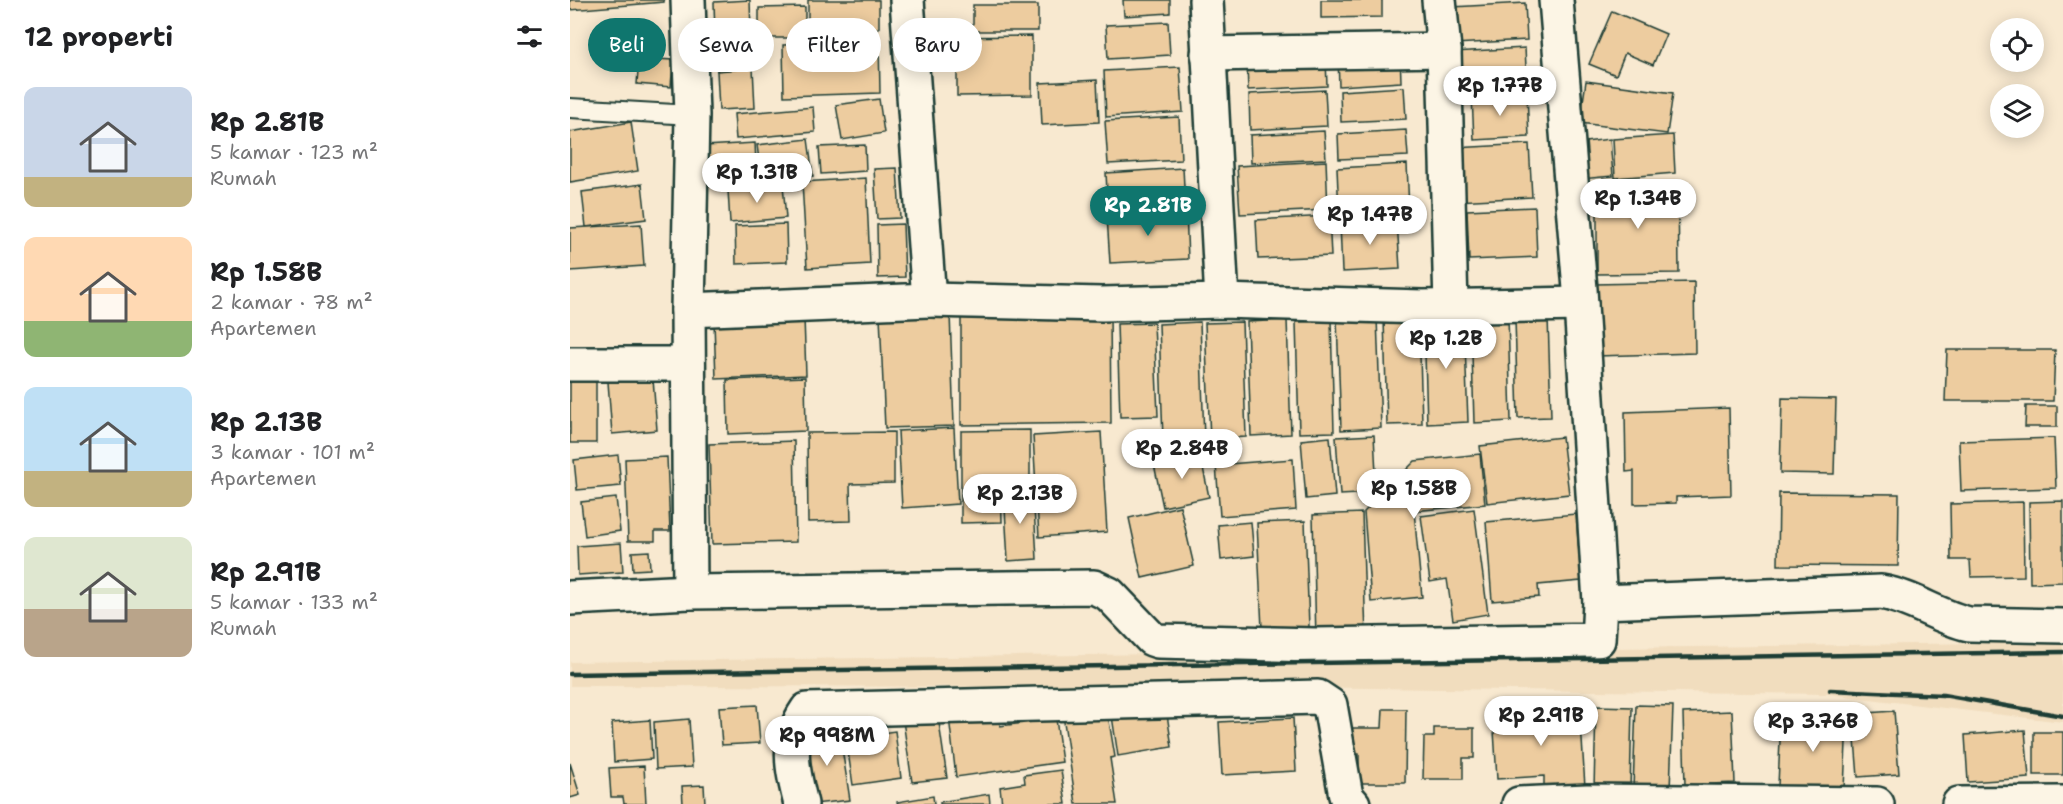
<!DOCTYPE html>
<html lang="id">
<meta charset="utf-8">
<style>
:root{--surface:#fff;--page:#f2f2f2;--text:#202124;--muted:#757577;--accent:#0f766e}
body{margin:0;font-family:"Shantell Sans",sans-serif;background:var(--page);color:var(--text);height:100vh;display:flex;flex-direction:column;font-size:22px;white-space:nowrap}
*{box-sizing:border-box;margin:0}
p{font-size:20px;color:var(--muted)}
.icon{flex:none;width:33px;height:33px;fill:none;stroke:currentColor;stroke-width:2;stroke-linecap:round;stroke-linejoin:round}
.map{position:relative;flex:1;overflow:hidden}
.details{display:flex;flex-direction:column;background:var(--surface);width:570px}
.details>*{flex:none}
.top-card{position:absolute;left:18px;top:18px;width:570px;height:54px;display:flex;gap:12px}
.buttons{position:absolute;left:1420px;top:18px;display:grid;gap:12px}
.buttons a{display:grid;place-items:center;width:54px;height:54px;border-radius:50%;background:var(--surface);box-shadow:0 3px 15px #0003;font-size:30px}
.price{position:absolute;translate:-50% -51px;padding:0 14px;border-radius:21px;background:#fff;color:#222;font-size:20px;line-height:39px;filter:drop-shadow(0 2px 3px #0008)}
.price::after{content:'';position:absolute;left:50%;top:36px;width:18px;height:14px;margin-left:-9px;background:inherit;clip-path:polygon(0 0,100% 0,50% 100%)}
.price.on{background:var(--accent);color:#fff}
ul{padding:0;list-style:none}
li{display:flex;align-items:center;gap:18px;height:150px;padding:0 24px}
li span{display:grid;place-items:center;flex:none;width:168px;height:120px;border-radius:12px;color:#555}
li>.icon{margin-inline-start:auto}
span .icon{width:72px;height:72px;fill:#fffc;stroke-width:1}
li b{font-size:26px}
h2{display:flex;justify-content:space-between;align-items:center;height:72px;padding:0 24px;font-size:26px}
.tag{padding:0 21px;border-radius:27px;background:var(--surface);box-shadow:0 3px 15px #0003;font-size:21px;line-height:54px}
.tag.on{background:var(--accent);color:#fff}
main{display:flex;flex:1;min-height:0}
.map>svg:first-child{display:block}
.built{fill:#f1ddbe}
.building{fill:#edcc9f;stroke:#1f3d34;stroke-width:1.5}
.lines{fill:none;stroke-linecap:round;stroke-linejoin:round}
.lane-casing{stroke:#1f3d34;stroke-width:22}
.street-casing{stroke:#1f3d34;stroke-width:38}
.lane{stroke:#fcf5e5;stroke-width:18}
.street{stroke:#fcf5e5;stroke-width:33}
.rail{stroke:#1f3d34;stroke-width:4.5}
</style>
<main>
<section class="details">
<h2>12 properti<svg class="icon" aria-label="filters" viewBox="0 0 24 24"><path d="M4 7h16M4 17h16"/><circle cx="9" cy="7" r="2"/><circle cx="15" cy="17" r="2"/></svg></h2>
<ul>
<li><span style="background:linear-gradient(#c9d6e8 75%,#c2b280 0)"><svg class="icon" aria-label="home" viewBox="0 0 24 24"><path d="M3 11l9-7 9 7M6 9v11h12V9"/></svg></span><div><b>Rp 2.81B</b><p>5 kamar · 123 m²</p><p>Rumah</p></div></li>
<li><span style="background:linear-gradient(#ffd9b3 70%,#8fb573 0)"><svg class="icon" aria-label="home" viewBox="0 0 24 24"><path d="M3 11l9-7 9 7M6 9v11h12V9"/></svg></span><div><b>Rp 1.58B</b><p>2 kamar · 78 m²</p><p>Apartemen</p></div></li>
<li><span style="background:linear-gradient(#bfe0f5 70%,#c2b280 0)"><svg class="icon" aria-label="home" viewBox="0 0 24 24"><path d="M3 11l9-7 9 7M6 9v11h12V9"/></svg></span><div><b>Rp 2.13B</b><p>3 kamar · 101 m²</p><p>Apartemen</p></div></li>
<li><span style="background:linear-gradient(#dfe7d0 60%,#b9a48a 0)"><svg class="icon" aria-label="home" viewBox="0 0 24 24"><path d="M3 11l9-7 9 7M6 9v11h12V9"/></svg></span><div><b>Rp 2.91B</b><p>5 kamar · 133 m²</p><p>Rumah</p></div></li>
</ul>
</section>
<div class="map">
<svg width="1493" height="804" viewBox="0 0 1493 804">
<rect width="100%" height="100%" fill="#f8e9d0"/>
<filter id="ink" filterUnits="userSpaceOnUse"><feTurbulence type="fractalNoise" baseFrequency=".0167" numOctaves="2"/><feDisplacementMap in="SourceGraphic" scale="12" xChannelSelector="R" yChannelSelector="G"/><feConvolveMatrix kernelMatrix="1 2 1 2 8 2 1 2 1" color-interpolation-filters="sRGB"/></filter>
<g filter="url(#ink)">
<polygon class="built" points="1493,642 1493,722 1257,694 725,687 0,686 0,662"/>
<g class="building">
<polygon points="0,0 94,0 94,2 0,10"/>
<polygon points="180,0 181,33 145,36 144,2"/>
<polygon points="238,0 309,0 309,28 238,29"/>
<polygon points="553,0 600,0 600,13 554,16"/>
<polygon points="751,0 812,0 812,17 751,18"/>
<polygon points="955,3 957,40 884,44 882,7"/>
<rect x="403" y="5" width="65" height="26"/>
<polygon points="235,7 235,38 189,38 189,8"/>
<polygon points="1042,11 1096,34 1083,65 1055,53 1046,75 1019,64"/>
<polygon points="598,22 600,55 538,59 536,25"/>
<polygon points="181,33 183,68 147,71 145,36"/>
<polygon points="462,36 462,95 387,96 387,37"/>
<polygon points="309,42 310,93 214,96 213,45"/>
<polygon points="955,48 957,87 885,91 883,52"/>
<polygon points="830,54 831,82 769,86 768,58"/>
<polygon points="69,58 103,60 101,87 67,84"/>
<polygon points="756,60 757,86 678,90 677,64"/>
<polygon points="610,67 613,112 536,117 534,71"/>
<polygon points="183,68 185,108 149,110 147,71"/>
<polygon points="527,80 529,122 472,125 470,83"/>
<polygon points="1016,81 1103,93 1097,134 1010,123"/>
<polygon points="834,87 836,119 771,122 770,91"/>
<polygon points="755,90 757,126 680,130 679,94"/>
<polygon points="957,94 959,137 904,140 902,96"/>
<polygon points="309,99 314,133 272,140 266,105"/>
<polygon points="243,107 245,132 166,139 164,114"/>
<polygon points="609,117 611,160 538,164 535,121"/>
<polygon points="61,122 68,171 0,182 0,132"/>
<polygon points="836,130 838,156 769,159 768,134"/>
<polygon points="754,131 756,159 681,163 680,135"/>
<polygon points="1103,135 1105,173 1045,178 1043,139"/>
<polygon points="238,139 243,176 192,183 187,145"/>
<polygon points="1040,139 1043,176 1011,179 1007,143"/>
<polygon points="185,143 187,182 156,184 154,169 137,170 135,146"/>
<polygon points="959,144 962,197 886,201 884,148"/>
<polygon points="295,145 296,171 251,174 249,147"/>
<polygon points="756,161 758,210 670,214 667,166"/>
<polygon points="837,164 839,210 769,214 767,168"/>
<polygon points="327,168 330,218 307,219 304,169"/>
<polygon points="613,168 615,206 538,210 536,173"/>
<polygon points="296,178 300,264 237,268 232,182"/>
<polygon points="72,184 76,219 16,227 12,192"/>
<polygon points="213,185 216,218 160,223 158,190"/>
<polygon points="1108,186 1109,273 1027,274 1027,187"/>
<polygon points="965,207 967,257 899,260 897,210"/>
<polygon points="616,212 618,259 540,263 537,216"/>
<polygon points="759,216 761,256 688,259 686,220"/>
<polygon points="827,220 830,269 772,272 770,223"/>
<polygon points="71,224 74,266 0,271 0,228"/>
<polygon points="216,224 217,262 166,264 165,226"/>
<polygon points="333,224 335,277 308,278 307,225"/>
<polygon points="1124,282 1125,353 1027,356 1025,284"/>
<polygon points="540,312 541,423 391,425 391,314"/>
<polygon points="380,314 384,426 315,428 310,316"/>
<polygon points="894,317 898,422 857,424 854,318"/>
<polygon points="938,317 941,421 904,423 901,318"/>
<polygon points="978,317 981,417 948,418 945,319"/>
<polygon points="234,318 236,375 146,379 144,322"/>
<polygon points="807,318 811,428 771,430 767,320"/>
<polygon points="849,318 852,424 817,425 814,319"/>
<polygon points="717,320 721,434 681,436 677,322"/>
<polygon points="761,321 764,432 729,433 726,322"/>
<polygon points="630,322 634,439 593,440 589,324"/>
<polygon points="672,322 676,437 640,439 635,323"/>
<polygon points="584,323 588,416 550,417 547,324"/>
<polygon points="1377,350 1485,350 1483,401 1375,401"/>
<polygon points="82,366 87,430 42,434 37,369"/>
<rect x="0" y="371" width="26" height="72"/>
<polygon points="235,377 236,431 158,434 157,380"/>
<polygon points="1212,398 1266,399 1264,474 1210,473"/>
<polygon points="1456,406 1487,406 1487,427 1455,427"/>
<polygon points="1159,408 1161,495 1106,497 1106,503 1064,504 1064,471 1056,472 1055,412"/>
<polygon points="384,428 388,504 332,508 328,431"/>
<polygon points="460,430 460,486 431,487 432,522 391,523 391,431"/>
<polygon points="324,432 324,483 280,484 281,521 238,522 237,433"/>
<polygon points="531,432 537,532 469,537 463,436"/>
<polygon points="804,435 807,493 770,495 766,437"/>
<polygon points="760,437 765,496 736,499 731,440"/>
<polygon points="992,437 999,494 917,503 910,446"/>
<polygon points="1484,438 1486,488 1391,491 1389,441"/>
<polygon points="224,441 226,542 142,544 139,444"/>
<polygon points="630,453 639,497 593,507 584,464"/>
<polygon points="910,454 915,504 844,511 852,597 801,602 794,512 845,461"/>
<polygon points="48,455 51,486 7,490 4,460"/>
<polygon points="97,457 100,531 85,531 85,541 58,541 55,459"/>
<polygon points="723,459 726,510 650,516 646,465"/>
<polygon points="463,490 467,559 438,561 434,491"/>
<polygon points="1209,493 1329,494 1328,566 1208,565"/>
<polygon points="46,498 50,531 15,536 11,502"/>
<polygon points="1493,501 1493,582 1460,583 1459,502"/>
<polygon points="1453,502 1454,576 1401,577 1400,560 1381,560 1380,504"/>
<polygon points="610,506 624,566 572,578 559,518"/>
<polygon points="904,509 918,614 883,620 877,579 860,582 851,516"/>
<polygon points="792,513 796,638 746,640 743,515"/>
<polygon points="1006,514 1011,581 968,585 969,597 922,601 916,522"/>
<polygon points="735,521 739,627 692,629 687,523"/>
<polygon points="681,522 684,556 651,560 648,525"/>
<polygon points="51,543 53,572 8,575 7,546"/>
<polygon points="79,551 80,569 63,570 62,552"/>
<polygon points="187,705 190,743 152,745 149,707"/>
<polygon points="1066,705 1103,706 1100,790 1063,789"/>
<polygon points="1026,706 1062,707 1060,790 1024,789"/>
<polygon points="596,708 602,747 548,756 542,716"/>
<polygon points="1010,708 1015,787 974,790 974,776 927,779 923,714"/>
<polygon points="367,709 377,778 342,782 332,714"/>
<polygon points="537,709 545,757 540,758 547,804 506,804 493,715"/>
<polygon points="813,709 836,709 835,783 789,783 789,754 781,754 781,728 812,728"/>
<polygon points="428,710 430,726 486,719 492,762 386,777 379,717"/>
<polygon points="1162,711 1165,783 1115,785 1113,713"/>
<polygon points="1324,711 1329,774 1288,777 1283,714"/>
<polygon points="1211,717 1277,719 1274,789 1208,786"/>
<polygon points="723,718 726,771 652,775 649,722"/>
<polygon points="119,719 122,767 86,769 84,722"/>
<polygon points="80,720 82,759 44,762 42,723"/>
<polygon points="864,728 904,728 904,758 893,758 893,779 853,779 854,737 864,737"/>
<polygon points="269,729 280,800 244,804 234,734"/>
<polygon points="1455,730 1459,778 1398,782 1395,735"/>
<polygon points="325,731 331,778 283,785 276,738"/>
<rect x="1464" y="732" width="29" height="43"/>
<polygon points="0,763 10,795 0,798"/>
<polygon points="74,766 76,804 54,804 53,797 41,797 39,768"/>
<polygon points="491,770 496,804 432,804 430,787 455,783 454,775"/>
<polygon points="134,785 135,804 113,804 112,786"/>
<polygon points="419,794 420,804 370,804 370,802"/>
<polygon points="363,796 364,804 328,804 327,802"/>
</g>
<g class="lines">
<g class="lane-casing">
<polyline id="lane" points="0,108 122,115"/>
</g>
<g class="street-casing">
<g id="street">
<polyline points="118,0 122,115 118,310 120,592"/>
<polyline points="636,0 652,301"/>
<polyline points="869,0 874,50 881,306"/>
<polyline points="638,54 874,50"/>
<polyline points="359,300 532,304 652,301 852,307 1011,304"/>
<polyline points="118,310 359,300 337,0"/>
<polyline points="0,364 118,364"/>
<polyline points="0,598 120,592 524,587 539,594 582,639 588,641 746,645 1028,640 1030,602 1010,289 986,0"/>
<path d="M1030,602L1311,592C1342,597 1368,617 1399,624L1493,626"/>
<path d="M231,804C222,768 215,742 237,710L748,697L760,705L776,796L783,804"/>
<polyline points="949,804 1017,801 1307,804"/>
<polyline points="1389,804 1493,803"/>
</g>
</g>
<use href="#lane" class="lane"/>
<use href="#street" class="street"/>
<g class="rail">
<polyline points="0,674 1493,652"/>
<polyline points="1260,690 1373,695 1493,716"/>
</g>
</g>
</g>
</svg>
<div class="buttons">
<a><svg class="icon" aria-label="locate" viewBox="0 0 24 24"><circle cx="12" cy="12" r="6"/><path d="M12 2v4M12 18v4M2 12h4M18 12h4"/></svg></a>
<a><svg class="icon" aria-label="layers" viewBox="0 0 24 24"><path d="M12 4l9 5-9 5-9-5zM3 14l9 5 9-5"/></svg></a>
</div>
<b class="price" style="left:930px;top:117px">Rp 1.77B</b>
<b class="price" style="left:187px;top:204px">Rp 1.31B</b>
<b class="price" style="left:1068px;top:230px">Rp 1.34B</b>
<b class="price on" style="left:578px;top:237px">Rp 2.81B</b>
<b class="price" style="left:800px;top:246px">Rp 1.47B</b>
<b class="price" style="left:876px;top:370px">Rp 1.2B</b>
<b class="price" style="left:612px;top:480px">Rp 2.84B</b>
<b class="price" style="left:844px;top:520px">Rp 1.58B</b>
<b class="price" style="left:450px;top:525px">Rp 2.13B</b>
<b class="price" style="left:971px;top:747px">Rp 2.91B</b>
<b class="price" style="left:1243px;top:753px">Rp 3.76B</b>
<b class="price" style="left:257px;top:767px">Rp 998M</b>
<div class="top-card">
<a class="tag on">Beli</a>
<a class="tag">Sewa</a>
<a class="tag">Filter</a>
<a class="tag">Baru</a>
</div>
</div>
</main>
